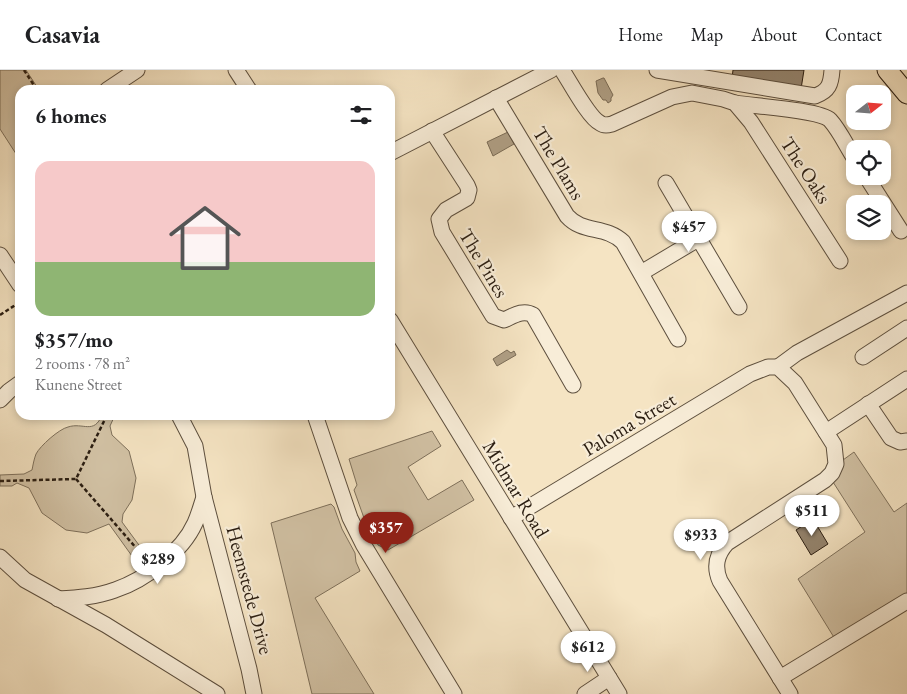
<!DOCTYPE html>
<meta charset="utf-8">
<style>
:root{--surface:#fff;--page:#f6f6f6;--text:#202124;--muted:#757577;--line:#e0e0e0;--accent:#8f2418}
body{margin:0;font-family:"EB Garamond",serif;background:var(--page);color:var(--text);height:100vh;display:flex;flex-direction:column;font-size:19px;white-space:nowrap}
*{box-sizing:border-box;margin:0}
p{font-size:16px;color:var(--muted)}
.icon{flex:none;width:28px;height:28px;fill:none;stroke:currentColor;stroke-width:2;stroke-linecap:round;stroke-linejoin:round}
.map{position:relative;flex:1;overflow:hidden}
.details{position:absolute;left:15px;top:15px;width:380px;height:335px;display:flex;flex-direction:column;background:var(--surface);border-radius:15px;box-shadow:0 2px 8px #0003}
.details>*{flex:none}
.needle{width:32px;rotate:73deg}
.controls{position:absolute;left:846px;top:15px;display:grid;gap:10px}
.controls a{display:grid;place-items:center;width:45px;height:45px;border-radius:10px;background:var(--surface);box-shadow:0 2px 8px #0003;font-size:25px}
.price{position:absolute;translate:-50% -42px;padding:0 11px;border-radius:18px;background:#fff;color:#222;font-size:16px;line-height:32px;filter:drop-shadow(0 1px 2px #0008)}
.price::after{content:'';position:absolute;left:50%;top:30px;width:15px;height:11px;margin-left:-8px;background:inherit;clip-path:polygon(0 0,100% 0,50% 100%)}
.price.selected{background:var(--accent);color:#fff}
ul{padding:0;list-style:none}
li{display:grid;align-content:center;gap:10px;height:265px;padding:0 20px}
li+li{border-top:1px solid var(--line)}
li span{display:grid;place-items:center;height:155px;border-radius:15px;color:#555}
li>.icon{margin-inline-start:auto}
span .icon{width:90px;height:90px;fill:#fffc;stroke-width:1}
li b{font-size:21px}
h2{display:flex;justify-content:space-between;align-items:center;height:60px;padding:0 20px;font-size:21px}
header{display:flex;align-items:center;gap:30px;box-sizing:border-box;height:70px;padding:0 25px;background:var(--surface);border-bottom:1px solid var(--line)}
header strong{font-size:24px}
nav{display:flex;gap:28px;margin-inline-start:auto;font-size:18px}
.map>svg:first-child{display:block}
.green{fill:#d2c2a5;stroke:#7e705b}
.water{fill:#b0a086;stroke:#7a6c57}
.building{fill:#94846e;stroke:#2a1d11}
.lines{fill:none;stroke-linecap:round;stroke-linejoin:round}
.minor-casing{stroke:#5d4f3e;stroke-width:17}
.major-casing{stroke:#2a1d11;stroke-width:21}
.path{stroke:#2a1d11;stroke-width:2.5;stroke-dasharray:4 2.5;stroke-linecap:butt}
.minor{stroke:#f8edd8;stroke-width:15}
.major{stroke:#f5e4c3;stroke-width:19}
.labels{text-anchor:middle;stroke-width:4.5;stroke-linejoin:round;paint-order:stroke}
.street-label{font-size:20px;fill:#2a1d11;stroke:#f8edd8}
</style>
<header>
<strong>Casavia</strong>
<nav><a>Home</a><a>Map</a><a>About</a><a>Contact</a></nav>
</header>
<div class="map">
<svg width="907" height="624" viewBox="0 0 907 624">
<rect width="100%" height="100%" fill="#f5e4c3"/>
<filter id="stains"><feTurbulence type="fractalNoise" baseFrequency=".004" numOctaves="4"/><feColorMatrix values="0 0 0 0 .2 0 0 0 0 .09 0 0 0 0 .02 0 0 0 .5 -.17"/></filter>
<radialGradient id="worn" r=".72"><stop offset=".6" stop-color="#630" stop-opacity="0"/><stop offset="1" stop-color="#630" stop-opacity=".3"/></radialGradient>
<g class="green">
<polygon points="0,0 26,0 39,20 20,20 20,90 0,59"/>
<path d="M102,345H115L110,356L112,365L129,381L136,408L132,430L123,444L122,452L147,486L155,487L157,490L138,504L137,493L109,454L87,463L66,460L42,443L29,418L17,413L12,416H0V405L24,404L32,400C33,395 34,389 36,384C40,376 59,359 68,357C83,352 94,365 102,345Z"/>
<polygon points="432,361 441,376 408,397 428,430 462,410 474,430 388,480 378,475 364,448 354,420 357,415 349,389"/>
<polygon points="854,382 894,442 907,433 907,525 835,569 798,509 865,462 833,412 843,390"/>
<polygon points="331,434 334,437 342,459 355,483 356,492 360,501 315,528 374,624 312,624 271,453"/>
</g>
<g class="water">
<polygon points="603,8 604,8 613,25 611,28 611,31 608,33 606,30 603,30 598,23 596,11"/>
<polygon points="508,62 514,74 493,86 487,72"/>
<polygon points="507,280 511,283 514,281 516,285 497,296 493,289"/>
</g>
<g class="building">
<polygon points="733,0 804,0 801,19 732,8"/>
<polygon points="813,449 828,474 811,485 796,460"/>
</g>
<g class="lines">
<g class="minor-casing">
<g id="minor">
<polyline points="236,0 249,20"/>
<path d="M562,0C570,12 589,48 600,53C604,56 608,55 612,54L672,27L692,23L723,29L735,33L751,52L840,191"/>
<path d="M657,0L815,26C829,21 831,14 832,0"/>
<polyline points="107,20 137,0"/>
<path d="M496,28L567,146C583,164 605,155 623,172L678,269"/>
<path d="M735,33C752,36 820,40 830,50C840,61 847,77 855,89"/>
<path d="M432,61L467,115L469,120L467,128L446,140L439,149L442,162L493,246L504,250C513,246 523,239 533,245L573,315"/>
<polyline points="390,83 551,0"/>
<polyline points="866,106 901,161"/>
<polyline points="666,113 739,237"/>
<polyline points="0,185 20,215"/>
<polyline points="641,203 698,169"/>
<polyline points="390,250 619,624"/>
<polyline points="863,287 907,258"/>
<polyline points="778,297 797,283 907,223"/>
<polyline points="0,330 9,321 20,313"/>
<polyline points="868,334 891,368 900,372 907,371"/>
<polyline points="179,345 195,376 204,427 249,599 254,624"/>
<polyline points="315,345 350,448 363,474 454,624"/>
<polyline points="826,362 907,309"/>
<path d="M511,448L750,304L768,297H778L795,313L834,375L836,394L832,403L825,410L727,473C716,485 714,497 720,511L790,624"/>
<polyline points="0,487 25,510 106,555 217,624"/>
<path d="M58,529C77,528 96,527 115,520C145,510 182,482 195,453C199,444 201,436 204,427"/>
<polyline points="780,608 907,531"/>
<polyline points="585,624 609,608"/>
</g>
</g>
<g class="major-casing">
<polyline id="major" points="887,0 907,24"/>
</g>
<g class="path">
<polyline points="24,0 37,20"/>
<polyline points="0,245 20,232"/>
<polyline points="76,409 144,487"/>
<polyline points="0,411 76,409 107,345"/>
</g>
<use href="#minor" class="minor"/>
<use href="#major" class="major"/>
</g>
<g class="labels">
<g class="street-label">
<text transform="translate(559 93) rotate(59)" y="7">The Plams</text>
<text transform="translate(806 100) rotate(57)" y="7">The Oaks</text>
<text transform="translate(484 193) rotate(59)" y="7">The Pines</text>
<text transform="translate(629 354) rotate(-31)" y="7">Paloma Street</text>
<text transform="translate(516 419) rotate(59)" y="7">Midmar Road</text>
<text transform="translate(250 520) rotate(75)" y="7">Heemstede Drive</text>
</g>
</g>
<rect width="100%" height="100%" filter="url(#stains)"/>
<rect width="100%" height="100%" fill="url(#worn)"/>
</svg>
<div class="controls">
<a><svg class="needle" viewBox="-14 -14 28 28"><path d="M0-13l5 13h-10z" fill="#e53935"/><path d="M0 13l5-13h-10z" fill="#757577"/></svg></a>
<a><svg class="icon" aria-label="locate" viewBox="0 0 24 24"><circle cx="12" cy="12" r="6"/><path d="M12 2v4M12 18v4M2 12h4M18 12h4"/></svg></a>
<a><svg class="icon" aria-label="layers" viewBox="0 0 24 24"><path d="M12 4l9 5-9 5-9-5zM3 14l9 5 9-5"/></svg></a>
</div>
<b class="price" style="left:689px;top:183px">$457</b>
<b class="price" style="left:812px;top:467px">$511</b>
<b class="price selected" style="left:386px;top:484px">$357</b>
<b class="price" style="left:701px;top:491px">$933</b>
<b class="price" style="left:158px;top:515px">$289</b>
<b class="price" style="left:588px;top:603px">$612</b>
<section class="details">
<h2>6 homes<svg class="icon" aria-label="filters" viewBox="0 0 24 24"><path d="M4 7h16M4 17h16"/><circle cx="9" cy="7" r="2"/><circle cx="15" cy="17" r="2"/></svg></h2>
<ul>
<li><span style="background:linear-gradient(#f6c9c9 65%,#8fb573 0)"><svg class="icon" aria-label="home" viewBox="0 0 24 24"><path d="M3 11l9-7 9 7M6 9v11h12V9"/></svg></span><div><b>$357/mo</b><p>2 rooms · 78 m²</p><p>Kunene Street</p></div></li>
</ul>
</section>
</div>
